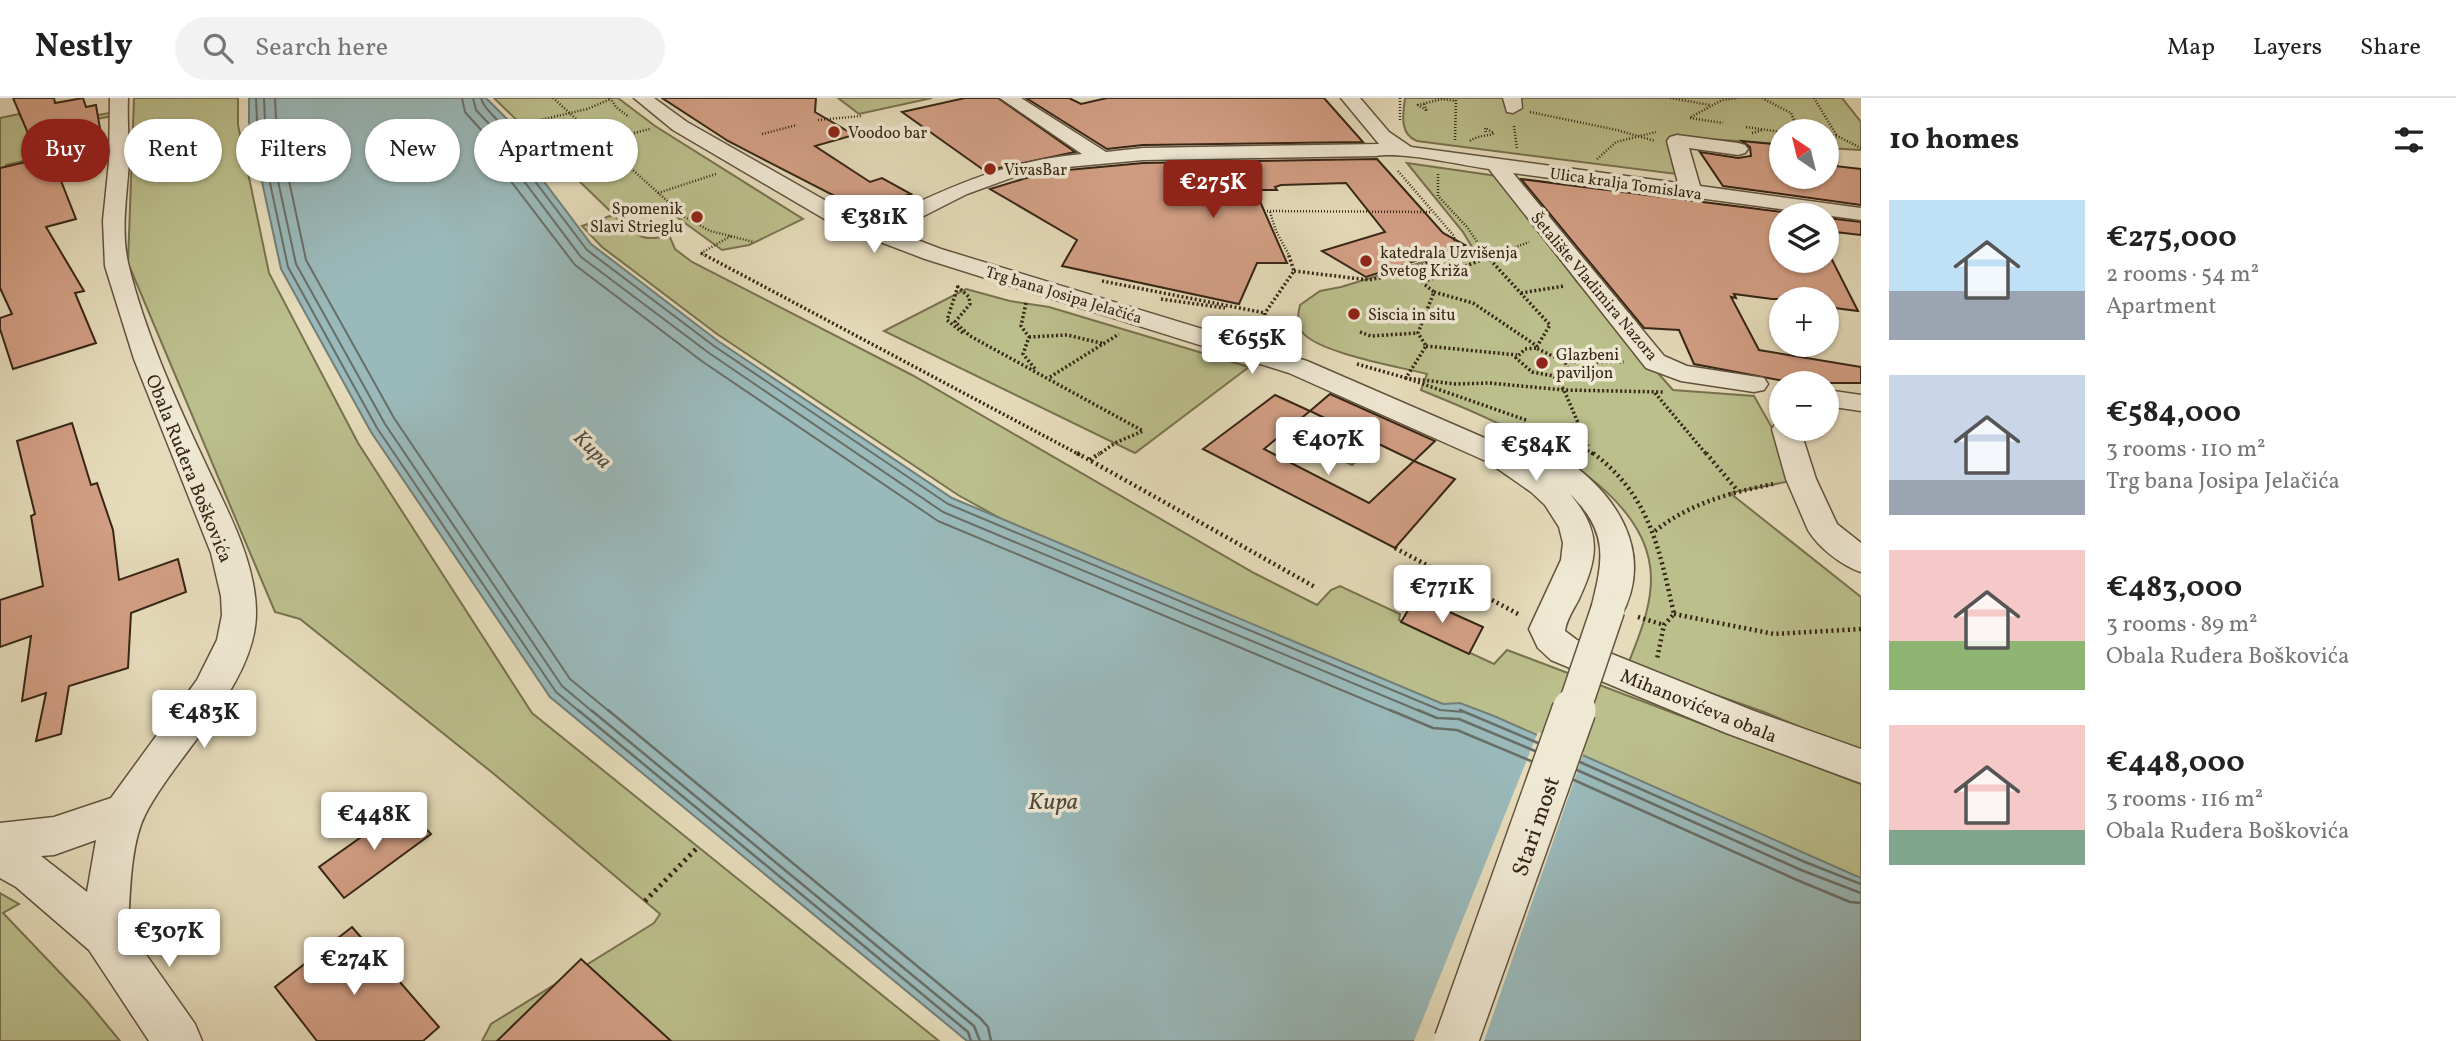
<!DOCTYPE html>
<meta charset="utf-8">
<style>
:root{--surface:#fff;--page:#f2f2f2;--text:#222;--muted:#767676;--line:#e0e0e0;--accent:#8f2418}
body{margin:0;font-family:Vollkorn,serif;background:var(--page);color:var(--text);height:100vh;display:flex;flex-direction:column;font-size:26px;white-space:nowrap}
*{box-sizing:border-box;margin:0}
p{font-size:23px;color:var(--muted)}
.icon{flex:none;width:38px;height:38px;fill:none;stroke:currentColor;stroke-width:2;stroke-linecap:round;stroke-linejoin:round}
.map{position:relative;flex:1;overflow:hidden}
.panel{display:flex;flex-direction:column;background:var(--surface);width:595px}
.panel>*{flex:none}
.banner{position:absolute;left:21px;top:21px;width:665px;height:63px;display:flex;gap:14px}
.needle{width:46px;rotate:325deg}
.tools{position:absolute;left:1769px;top:21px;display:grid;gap:14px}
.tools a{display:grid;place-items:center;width:70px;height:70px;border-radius:50%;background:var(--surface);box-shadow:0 2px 5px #0004;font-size:35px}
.price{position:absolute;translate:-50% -60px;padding:0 16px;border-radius:7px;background:#fff;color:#222;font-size:23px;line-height:46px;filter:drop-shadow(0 2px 4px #0008)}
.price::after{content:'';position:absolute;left:50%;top:42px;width:21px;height:16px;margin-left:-10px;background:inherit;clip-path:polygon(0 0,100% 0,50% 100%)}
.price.on{background:var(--accent);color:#fff}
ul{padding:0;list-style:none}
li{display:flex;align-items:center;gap:21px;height:175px;padding:0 28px}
li span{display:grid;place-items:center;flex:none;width:196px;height:140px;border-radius:0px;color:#555}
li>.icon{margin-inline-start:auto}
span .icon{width:84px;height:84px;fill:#fffc;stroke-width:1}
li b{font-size:30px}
h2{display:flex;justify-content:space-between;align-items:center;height:84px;padding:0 28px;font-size:30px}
.chip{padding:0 24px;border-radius:32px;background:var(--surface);box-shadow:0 2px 5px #0004;font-size:24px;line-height:63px}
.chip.on{background:var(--accent);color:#fff}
header{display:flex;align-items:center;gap:42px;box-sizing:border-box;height:98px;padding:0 35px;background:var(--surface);border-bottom:2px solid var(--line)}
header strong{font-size:33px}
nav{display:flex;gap:38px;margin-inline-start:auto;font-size:24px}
.search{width:490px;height:63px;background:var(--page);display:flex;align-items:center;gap:18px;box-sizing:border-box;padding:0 24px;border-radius:38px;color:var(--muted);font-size:26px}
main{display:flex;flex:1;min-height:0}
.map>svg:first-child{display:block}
.green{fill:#bbbf8c;stroke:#787250;stroke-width:2}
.water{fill:#9ab9ba;stroke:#727e78;stroke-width:2}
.pier{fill:#e6dcbb}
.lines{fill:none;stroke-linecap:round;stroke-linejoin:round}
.shore-far1{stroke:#686f68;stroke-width:2}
.shore{stroke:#686f68;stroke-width:2.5}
.building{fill:#d39f85;stroke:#362515;stroke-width:2}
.minor-casing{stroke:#62533e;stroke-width:3}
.path-far3{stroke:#362515;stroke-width:2.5;stroke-dasharray:1 2;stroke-linecap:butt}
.path-far2{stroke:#362515;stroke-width:3.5;stroke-dasharray:2 2.5;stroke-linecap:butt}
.path-far1{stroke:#362515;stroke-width:4.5;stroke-dasharray:2 3.5;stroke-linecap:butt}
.path{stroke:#362515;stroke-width:5;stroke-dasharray:2.5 4.5;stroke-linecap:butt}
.minor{fill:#efe8d3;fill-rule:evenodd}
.minor-bridge-far1-casing{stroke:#62533e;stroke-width:36;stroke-linecap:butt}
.minor-bridge-casing{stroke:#62533e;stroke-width:46;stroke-linecap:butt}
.minor-bridge-far1{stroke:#efe8d3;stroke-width:33}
.minor-bridge{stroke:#efe8d3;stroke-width:43}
.poi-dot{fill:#8f2418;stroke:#efe8d3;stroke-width:2.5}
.labels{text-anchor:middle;stroke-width:7;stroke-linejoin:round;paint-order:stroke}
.far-poi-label{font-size:16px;fill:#362515;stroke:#efe8d3;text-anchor:start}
.far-street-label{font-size:16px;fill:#362515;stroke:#efe8d3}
.street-label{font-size:19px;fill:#362515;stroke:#efe8d3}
.water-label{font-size:21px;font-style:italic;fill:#4f4a3e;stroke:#efe8d3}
.near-street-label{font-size:23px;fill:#362515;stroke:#efe8d3}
.near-water-label{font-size:24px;font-style:italic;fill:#4f4a3e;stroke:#efe8d3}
</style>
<header>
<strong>Nestly</strong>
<div class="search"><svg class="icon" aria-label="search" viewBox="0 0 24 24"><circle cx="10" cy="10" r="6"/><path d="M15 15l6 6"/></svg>Search here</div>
<nav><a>Map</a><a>Layers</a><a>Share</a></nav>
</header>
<main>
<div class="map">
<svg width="1861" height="943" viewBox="0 0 1861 943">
<rect width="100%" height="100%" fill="#e6dcbb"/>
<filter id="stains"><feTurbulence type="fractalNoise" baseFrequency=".00286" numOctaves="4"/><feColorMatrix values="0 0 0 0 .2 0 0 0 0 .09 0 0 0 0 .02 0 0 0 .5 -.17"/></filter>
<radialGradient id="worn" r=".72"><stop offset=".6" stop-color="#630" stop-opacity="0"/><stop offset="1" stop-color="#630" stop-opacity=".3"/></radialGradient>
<g class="green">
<polygon points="134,0 238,0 238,27 269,175 358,345 532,615 939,943 482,943 491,926 654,825 660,816 494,676 300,521 275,514 128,165"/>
<polygon points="494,0 618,0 655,28 803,121 749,147 722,152 674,117 612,115"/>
<polygon points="838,0 932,0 859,16"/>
<path d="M1405,0H1842L1861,24V52L1827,50V33H1782L1781,46L1681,39L1676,76L1417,43C1399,36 1403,16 1405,0Z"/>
<polygon points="115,14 113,18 67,26 75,51 6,67 10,78 0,80 0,20 19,16 22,21 64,23"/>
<path d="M1407,65L1497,78L1578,185L1673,292L1754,298L1801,381L1730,395L1861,499V654L1764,614L1628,566C1640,536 1655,501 1650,468C1638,379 1494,322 1421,292L1427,276C1400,269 1318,255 1302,234C1296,226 1298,216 1300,207L1320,193L1341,189L1472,149L1463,134Z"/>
<path d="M613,117C636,135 639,146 669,137L675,151L692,164L912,277L1254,475L1317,507L1331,492L1340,488L1400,516L1399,522L1494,566L1507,552L1861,686V849L1357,618L958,397L717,236L602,149L582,128Z"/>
<polygon points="966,191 1010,203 1049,209 1249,269 1135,355 884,233"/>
<polygon points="1327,334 1368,353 1352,367 1311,347"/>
<polygon points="0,795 19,806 3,815 87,903 120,943 0,943"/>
</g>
<polygon class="water" points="249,0 486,0 508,22 509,37 591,146 718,243 952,400 1443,606 1460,605 1494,618 1861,780 1861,943 967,943 550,599 371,334 281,171 249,24"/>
<polygon class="pier" points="1538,634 1584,654 1484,943 1414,943"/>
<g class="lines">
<g class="shore-far1">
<polyline points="256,0 257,24 288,169 377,330 556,594 580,614"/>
<polyline points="264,0 265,23 296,166 385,326 562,588 593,614"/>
<polyline points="275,0 276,22 306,162 394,320 570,581 610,614"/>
<polyline points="462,0 465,14 482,33 487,52 575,167 703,264 938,423 1394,614"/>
<polyline points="473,0 476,12 492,29 496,46 581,159 709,255 943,414 1422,614"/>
<path d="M481,0C487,19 500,14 503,41L587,152L714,248L948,406L1440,612L1464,614"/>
</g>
<g class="shore">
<polyline points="578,612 968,934 971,943"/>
<polyline points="591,612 974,928 980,943"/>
<polyline points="608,612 980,920 988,929 991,943"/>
<polyline points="1390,612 1433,630 1457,632 1531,663"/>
<polyline points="1418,612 1437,620 1459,621 1535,653"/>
<polyline points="1460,612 1538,645"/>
<polyline points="1580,664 1805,764 1861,786"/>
<polyline points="1577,672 1801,772 1861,795"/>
<polyline points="1574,682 1797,782 1850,804 1861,805"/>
</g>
</g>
<g class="building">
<polygon points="13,0 54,0 55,5 83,0 86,9 96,7 104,55 54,65 76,121 46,129 84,193 75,195 96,245 13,271 0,231 0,220 12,216 0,190 0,70 39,61"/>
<polygon points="662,0 816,0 815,14 854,37 815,48 870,84 882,80 911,96 865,110 856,109 728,43"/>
<polygon points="965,0 998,0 1075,54 985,73 902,14"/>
<polygon points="1026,0 1069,0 1081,6 1107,0 1324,0 1363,44 1143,47 1107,51"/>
<polygon points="1742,43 1782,47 1782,79 1827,79 1827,67 1861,71 1861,107 1723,88 1700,54 1738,60 1751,58 1750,49"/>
<polygon points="1377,61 1443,135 1465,147 1366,179 1322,153 1385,134 1346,85 1281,87 1275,89 1277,92 1255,92 1287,165 1257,165 1239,206 1062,168 1077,142 990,91 1046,74 1143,65"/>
<polygon points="1521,81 1806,117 1782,117 1782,163 1827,163 1827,152 1858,213 1827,209 1827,201 1772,201 1734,196 1736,200 1731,199 1759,252 1861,269 1861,285 1795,285 1694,266 1679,232 1644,230"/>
<polygon points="1827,120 1861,124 1861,137 1827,133"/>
<polygon points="1330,296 1435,343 1414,363 1310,313"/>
<polygon points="1275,297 1310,313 1264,351 1369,405 1414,363 1455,381 1395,450 1203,351"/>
<polygon points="72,325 91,387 97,385 113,432 119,482 178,461 186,494 131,515 128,570 69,588 61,636 36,643 46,595 22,603 31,538 0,549 0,502 43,488 31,418 35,416 17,343"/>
<polygon points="1416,499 1483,529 1469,556 1401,524"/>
<polygon points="405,708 431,736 344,800 319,769"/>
<polygon points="352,829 439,929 423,943 317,943 275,889"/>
<polygon points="581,861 671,943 497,943"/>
</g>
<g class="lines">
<g class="minor-casing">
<g id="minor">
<path d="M110,0H128C127,21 129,42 129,63C127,99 120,134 129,169C145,233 173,296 201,356C223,405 256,460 256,515C256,587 176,656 145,717C130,747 130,798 128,831L195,926L202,943H149L89,852L16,789L0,780V725L54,719L111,700L197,582L217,542L222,517L221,498L211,455L134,261L105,168L103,123L109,64ZM96,742L87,794L41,758L54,757Z"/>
<path d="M634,0H654L687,24L849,116L941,151L1307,263L1510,351L1506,346L1511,340C1530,335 1544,346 1559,357C1615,393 1657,454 1620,520L1608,524L1596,520L1591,511C1603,463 1610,435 1570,396C1603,435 1598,460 1578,503C1573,512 1566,523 1565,533L1577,542L1754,613L1861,651V685L1726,635L1551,562L1538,550L1529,531L1561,462L1563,445L1559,429L1545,407L1531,394L1488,364L1289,275L925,161L833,126L673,32Z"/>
<path d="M1000,0H1021L1106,54L1143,50L1379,46L1341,0H1360L1389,34L1411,49L1678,85L1667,43L1670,39L1677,37L1738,45L1745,47L1748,51L1745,55L1738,57L1689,50L1700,88L1861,110V122L1513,75L1664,258L1687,268L1764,280L1768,286L1764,292L1754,294L1681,283L1646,270L1489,71C1461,67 1400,53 1376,58L1143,62L1046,71L1022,76L967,96L900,130H884L881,125L884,120C952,88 1006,63 1082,56Z"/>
<polygon points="1503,0 1521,0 1522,10 1513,15 1507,14"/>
<polygon points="1827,292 1861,297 1861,313 1827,308"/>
<path d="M1782,323V331H1800L1816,381L1837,426L1861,445V474C1842,468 1818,449 1808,432L1786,381L1772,331L1776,325Z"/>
</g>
</g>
<g class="path-far3">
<polyline points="553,0 685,119 710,133 754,144"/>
<polyline points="610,0 616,9 629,19"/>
<polyline points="1400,0 1400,22"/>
<polyline points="1670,0 1710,7"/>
<polyline points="1762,0 1791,15 1798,31 1791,33"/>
<polyline points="1814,0 1837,38"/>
<polyline points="1424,6 1427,13 1418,7 1442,1 1456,3"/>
<polyline points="1530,14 1617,32 1655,43"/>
<polyline points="1691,19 1722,2 1738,0"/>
<polyline points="1690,20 1723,25"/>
<polyline points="818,22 861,18"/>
<polyline points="519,27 587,11 611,1"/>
<polyline points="1514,28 1517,51"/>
<polyline points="1746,29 1782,34"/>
<polyline points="1752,35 1763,32"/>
<polyline points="762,36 797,27"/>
<polyline points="1827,37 1837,38 1861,50"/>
<polyline points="1455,42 1456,2"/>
<polyline points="602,43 650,31"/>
<path d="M1470,43C1480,36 1488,39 1494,35L1485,30L1486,36"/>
<polyline points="1597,61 1616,44 1656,34"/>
<polyline points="1398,73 1454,138 1456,152 1446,157"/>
<polyline points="1438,76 1438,98 1467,129 1486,157"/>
<polyline points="658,95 716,76"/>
<polyline points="1264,113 1431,114"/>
<polyline points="1270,114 1276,133 1289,157"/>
<polyline points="1456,152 1480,157"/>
<polyline points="701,155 704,157"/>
<polyline points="701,155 731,138"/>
<polyline points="1495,157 1529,144"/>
</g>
<g class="path-far2">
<polyline points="701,155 1080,357"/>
<polyline points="1471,155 1486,158"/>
<polyline points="1484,155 1550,227 1536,250 1565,264 1568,270 1554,278 1564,292 1588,348"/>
<polyline points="1294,173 1369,182 1408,174 1449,155"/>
<polyline points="1102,183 1265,215"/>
<polyline points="1423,184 1500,155"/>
<polyline points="957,188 969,199 970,206 955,224 970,238 1143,333 1115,345 1098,357"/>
<polyline points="958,188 947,222 963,235"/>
<polyline points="1434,194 1473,205 1537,248"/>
<polyline points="1521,195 1564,188"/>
<polyline points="1161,201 1225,210"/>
<polyline points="1026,205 1021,228 1029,239 1023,256 1036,272"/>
<polyline points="1360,234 1371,238 1418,235"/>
<polyline points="1264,235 1265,215 1294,173 1288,155"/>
<polyline points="1029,239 1067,237 1105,246"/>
<polyline points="1426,248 1517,257"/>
<polyline points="1536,250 1525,251 1516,260 1532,274 1554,278"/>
<polyline points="1565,264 1624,264"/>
<polyline points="1357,266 1406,280 1426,248 1418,235 1434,194 1409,174"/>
<polyline points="1050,279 1119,236"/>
<polyline points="1655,295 1707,357"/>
<polyline points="1526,322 1406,280 1456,286 1489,285 1564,292 1664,294"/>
<polyline points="1560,337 1595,357"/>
</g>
<g class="path-far1">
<polyline points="1077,355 1315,489"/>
<path d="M1593,355C1650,398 1659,450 1674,516L1664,527L1657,561"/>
<polyline points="1706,355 1738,393"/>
<polyline points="1090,362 1100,355"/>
<path d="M1655,433C1690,405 1730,395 1773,386"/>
<polyline points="1395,450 1520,517"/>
<polyline points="1674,516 1774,536 1861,531"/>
<polyline points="1638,519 1664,527"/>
</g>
<polyline class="path" points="645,803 698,749"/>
<use href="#minor" class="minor"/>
<g class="minor-bridge-far1-casing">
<polyline id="minor-bridge-far1" points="1573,614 1608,511"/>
</g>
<g class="minor-bridge-casing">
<polyline id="minor-bridge" points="1456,943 1574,612"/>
</g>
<use href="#minor-bridge-far1" class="minor-bridge-far1"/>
<use href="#minor-bridge" class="minor-bridge"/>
</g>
<g class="poi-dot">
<circle cx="834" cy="34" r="7"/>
<circle cx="990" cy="71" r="7"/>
<circle cx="697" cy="119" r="7"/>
<circle cx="1366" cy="163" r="7"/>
<circle cx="1354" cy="216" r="7"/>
<circle cx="1542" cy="265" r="7"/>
</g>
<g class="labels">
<g class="far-poi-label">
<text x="848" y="40">Voodoo bar</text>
<text x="1004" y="77">VivasBar</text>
<text x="683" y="116" text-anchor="end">Spomenik<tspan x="683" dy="18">Slavi Strieglu</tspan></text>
<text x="1380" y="160">katedrala Uzvišenja<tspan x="1380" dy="18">Svetog Križa</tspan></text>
<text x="1368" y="222">Siscia in situ</text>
<text x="1556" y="262">Glazbeni<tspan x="1556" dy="18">paviljon</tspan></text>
</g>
<g class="far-street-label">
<text transform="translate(1626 85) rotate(8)" y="6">Ulica kralja Tomislava</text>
<text transform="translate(1595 188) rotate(50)" y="6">Šetalište Vladimira Nazora</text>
<text transform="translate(1064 196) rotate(17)" y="6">Trg bana Josipa Jelačića</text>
</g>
<g class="street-label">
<text transform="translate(190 370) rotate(68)" y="7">Obala Ruđera Boškovića</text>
<text transform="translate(1699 607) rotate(22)" y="7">Mihanovićeva obala</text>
</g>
<g class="water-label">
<text transform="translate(593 351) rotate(45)" y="7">Kupa</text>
</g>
<g class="near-street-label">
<text transform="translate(1535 728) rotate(-71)" y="8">Stari most</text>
</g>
<g class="near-water-label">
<text x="1053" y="711">Kupa</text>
</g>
</g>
<rect width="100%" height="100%" filter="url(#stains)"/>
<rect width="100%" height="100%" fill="url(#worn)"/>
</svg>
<div class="tools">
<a><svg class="needle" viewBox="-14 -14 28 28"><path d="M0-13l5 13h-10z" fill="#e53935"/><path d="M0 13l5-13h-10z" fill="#767676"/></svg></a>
<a><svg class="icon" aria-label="layers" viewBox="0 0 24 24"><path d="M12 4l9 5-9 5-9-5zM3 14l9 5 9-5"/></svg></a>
<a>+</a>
<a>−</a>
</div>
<b class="price on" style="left:1213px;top:122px">€275K</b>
<b class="price" style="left:874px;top:157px">€381K</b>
<b class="price" style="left:1252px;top:278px">€655K</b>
<b class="price" style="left:1328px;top:379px">€407K</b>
<b class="price" style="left:1536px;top:385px">€584K</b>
<b class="price" style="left:1442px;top:527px">€771K</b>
<b class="price" style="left:204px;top:652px">€483K</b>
<b class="price" style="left:374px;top:754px">€448K</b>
<b class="price" style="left:169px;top:871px">€307K</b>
<b class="price" style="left:354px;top:899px">€274K</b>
<div class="banner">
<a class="chip on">Buy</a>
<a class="chip">Rent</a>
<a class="chip">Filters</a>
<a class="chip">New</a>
<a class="chip">Apartment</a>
</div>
</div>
<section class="panel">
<h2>10 homes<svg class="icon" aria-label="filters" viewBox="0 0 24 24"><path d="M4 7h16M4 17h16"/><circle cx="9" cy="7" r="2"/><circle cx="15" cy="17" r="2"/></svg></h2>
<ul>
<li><span style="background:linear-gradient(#bfe0f5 65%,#9aa5b1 0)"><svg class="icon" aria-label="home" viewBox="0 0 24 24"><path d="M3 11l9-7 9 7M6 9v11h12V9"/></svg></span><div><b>€275,000</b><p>2 rooms · 54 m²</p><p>Apartment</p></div></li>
<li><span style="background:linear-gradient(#c9d6e8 75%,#9aa5b1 0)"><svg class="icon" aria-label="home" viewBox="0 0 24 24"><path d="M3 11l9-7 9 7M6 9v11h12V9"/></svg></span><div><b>€584,000</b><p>3 rooms · 110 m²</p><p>Trg bana Josipa Jelačića</p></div></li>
<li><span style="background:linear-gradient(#f6c9c9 65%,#8fb573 0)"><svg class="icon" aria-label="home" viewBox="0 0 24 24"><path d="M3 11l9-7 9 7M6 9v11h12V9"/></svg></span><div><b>€483,000</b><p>3 rooms · 89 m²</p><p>Obala Ruđera Boškovića</p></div></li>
<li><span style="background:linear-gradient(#f6c9c9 75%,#7fa58c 0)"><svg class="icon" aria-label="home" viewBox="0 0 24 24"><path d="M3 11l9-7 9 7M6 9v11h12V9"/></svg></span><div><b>€448,000</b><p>3 rooms · 116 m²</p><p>Obala Ruđera Boškovića</p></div></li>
</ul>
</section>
</main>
